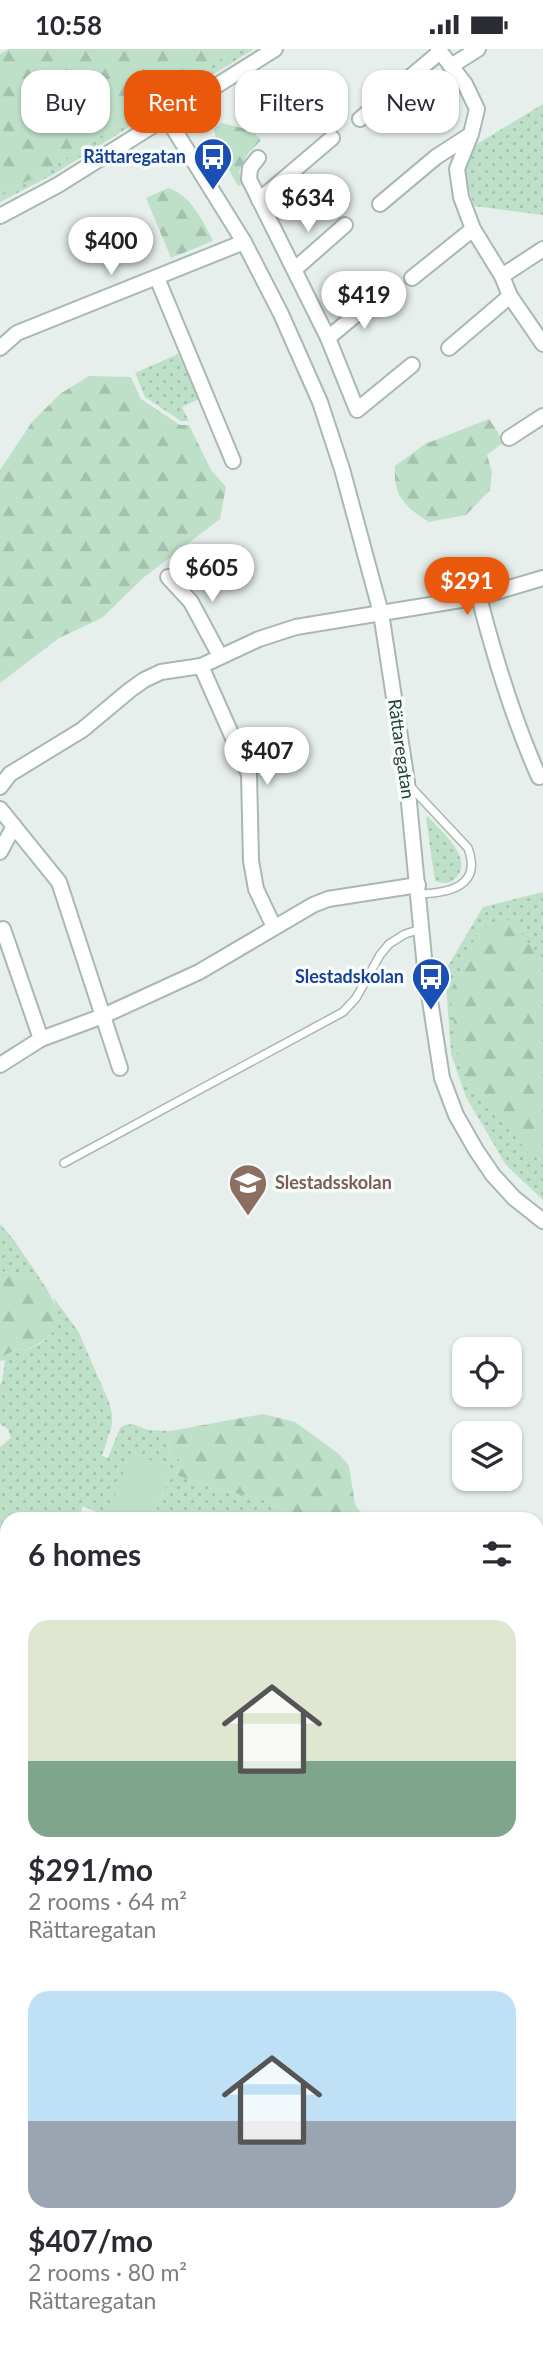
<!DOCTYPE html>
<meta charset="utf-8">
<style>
:root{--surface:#fff;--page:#f7f7f7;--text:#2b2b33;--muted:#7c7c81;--accent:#ea580c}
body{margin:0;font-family:Lato,sans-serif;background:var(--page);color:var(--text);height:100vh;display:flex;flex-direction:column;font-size:26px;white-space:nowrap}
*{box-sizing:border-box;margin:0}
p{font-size:23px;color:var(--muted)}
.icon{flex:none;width:38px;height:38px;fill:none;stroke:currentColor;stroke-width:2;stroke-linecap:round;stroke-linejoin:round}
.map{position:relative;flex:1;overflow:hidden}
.drawer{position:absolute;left:0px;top:1463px;width:544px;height:842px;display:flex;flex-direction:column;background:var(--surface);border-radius:21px 21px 0 0;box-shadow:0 2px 5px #0004}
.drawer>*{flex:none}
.top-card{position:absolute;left:21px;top:21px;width:502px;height:63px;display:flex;gap:14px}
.controls{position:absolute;left:452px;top:1288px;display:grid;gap:14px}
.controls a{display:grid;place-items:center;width:70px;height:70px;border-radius:14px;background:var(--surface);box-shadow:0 2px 5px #0004;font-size:35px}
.price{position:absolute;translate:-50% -60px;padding:0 16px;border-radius:24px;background:#fff;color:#222;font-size:23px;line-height:46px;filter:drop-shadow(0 2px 4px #0008)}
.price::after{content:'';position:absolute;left:50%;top:42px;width:21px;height:16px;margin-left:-10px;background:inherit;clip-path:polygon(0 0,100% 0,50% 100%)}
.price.current{background:var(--accent);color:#fff}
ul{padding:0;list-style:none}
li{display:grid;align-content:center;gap:14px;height:371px;padding:0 28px}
li span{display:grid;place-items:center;height:217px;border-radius:21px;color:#555}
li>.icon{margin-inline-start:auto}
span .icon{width:126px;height:126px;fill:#fffc;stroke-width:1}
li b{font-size:30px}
h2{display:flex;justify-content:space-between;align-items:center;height:84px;padding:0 28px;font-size:30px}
.chip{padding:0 24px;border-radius:21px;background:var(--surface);box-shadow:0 2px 5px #0004;font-size:24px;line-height:63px}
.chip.current{background:var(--accent);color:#fff}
.status{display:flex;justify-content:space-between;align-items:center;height:49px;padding:0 35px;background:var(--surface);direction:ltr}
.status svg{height:19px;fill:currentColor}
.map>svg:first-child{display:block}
.green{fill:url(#green-dots)}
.forest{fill:url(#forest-firs)}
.pitch{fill:#bfe0c8}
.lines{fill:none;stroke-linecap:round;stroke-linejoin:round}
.lane-casing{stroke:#a8b8b2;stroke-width:10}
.street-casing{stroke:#a8b8b2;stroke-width:18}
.secondary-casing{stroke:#a4bbb3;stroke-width:24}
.lane{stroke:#fff;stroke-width:7}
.street{stroke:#fff;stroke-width:14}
.secondary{stroke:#fff;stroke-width:21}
.labels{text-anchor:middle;stroke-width:7;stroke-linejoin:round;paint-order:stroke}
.transit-label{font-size:18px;font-weight:bold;fill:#164399;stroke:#f7fbf9;text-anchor:end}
.street-label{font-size:18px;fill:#24423a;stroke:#f7fbf9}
.education-label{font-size:18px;font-weight:bold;fill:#785e54;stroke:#f7fbf9;text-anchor:start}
</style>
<div class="status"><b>10:58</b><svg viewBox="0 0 49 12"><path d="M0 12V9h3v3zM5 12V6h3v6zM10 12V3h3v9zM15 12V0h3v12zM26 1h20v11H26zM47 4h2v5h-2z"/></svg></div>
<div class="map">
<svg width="543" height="2304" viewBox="0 0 543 2304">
<defs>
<pattern id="green-dots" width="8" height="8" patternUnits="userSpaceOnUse" patternTransform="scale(1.75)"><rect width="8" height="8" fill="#bfe0c8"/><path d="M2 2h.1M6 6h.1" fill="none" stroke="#a4c1ad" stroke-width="1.8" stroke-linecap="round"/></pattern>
<pattern id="forest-firs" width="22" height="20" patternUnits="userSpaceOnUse" patternTransform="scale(1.75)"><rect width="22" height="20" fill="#bfe0c8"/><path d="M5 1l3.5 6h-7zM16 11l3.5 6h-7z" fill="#a4c1ad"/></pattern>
</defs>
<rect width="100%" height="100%" fill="#e6efeb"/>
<g class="green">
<polygon points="236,0 254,0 54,125 0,153 0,145 40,126"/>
<polygon points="543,55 543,166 474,157 464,124 472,98"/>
<polygon points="178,305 199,350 182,358 189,372 181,372 145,348 135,324"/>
<path d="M428,767C440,782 475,809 456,829C450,835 442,835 435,832L426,769Z"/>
<polygon points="543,843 543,915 541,915 531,1107 543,1110 543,1151 506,1116 466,1048 451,1005 445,922 483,858"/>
<polygon points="0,1175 14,1191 41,1231 0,1222"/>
<path d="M54,1249L78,1282L109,1353L112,1365V1376L102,1407L108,1409L120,1379L125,1376L133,1375L148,1381L171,1382L169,1406L180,1411L176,1426L221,1441L270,1452L296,1470H153L172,1419L108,1464L123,1470H110L83,1457L78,1470H7V1505L0,1501V1398L11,1389L8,1380L0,1375V1335L2,1333L5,1311L0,1312V1308L22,1299L24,1302C53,1291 60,1281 54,1249Z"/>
<polygon points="7,1572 7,1695 0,1686 0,1576"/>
</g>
<g class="forest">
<polygon points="9,0 236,0 40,126 0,145 0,5"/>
<polygon points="222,74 253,82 261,91 247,106 239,122 243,135 238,137 217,99 214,80"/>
<path d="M168,139C191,146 203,172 213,192L171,209L146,149Z"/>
<polygon points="89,327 131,328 141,350 180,376 189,376 211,421 226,438 220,470 143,529 102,569 59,589 0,634 0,421 32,373 60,345"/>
<path d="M489,370L504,393L487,406L492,423L490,441L466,466L429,473C405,458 393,448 395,417L425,395Z"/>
<polygon points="511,870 543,915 543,1110 531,1107 460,1019 450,943 479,880"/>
<path d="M0,1222L41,1231C65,1266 65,1286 23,1302L21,1299L0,1308Z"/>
<polygon points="263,1365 295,1373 339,1405 349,1417 355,1455 365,1470 296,1470 270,1452 221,1441 176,1426 180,1411 169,1407 171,1382"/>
<polygon points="0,1501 7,1505 7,1572 0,1576"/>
</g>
<polygon class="pitch" points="131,1404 172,1419 153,1470 123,1470 108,1464"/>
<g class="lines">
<g class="lane-casing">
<g id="lane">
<path d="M409,736L468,799C482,837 450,844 419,845"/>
<polyline points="64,1114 343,963 356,949 380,906 389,895 405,885 421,880"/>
</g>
</g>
<g class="street-casing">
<g id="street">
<polyline points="438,0 465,35 477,60 471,85 457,120 461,148 473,180 502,227 510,247 543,295"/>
<polyline points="451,17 478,0"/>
<polyline points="167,69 244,193 281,265 320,353 342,420 381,564 407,733 425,919 442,1029 456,1066 476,1101 493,1126 514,1149 543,1172"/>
<polyline points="360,70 440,3"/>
<polyline points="258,109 250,119 249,130 328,289 357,361 412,316"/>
<polyline points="259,151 332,89"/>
<polyline points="380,155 436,108 470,86"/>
<polyline points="0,167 58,136 275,0"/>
<polyline points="295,220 345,176"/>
<polyline points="502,227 543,200"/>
<polyline points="157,229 233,412"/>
<polyline points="412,229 473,180"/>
<polyline points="328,289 378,247"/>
<polyline points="0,299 17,284 244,193"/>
<polyline points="449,299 510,247"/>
<polyline points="509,389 543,367"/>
<polyline points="168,528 191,553 220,607"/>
<path d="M479,548C495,610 513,670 539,728"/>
<polyline points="201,617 249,725 251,812 256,840 274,878"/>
<polyline points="0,738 10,725 82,681 130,641 144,631 161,623 201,617 259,590 296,578 479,548 543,529"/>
<polyline points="0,760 59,833 120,1019"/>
<polyline points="0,803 14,777"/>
<polyline points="3,880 41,990 103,967 199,923 313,856 328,850 418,836"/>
<polyline points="0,1016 41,990"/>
<polyline points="537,1530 543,1527"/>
<polyline points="537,1575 543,1572"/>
<polyline points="0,1853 6,1862 0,1866"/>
<polyline points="0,2055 7,2074"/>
<polyline points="537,2133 543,2147"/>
<polyline points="0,2142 7,2137"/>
<polyline points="54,2298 58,2304"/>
<polyline points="131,2298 131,2304"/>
<polyline points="66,2304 75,2298"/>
</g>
</g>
<g class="secondary-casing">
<g id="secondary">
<polyline points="537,2214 543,2212"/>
<polyline points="331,2304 345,2298"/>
</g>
</g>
<use href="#lane" class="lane"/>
<use href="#street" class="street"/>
<use href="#secondary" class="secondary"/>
</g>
<defs>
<g id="bus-pin" transform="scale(2.0125)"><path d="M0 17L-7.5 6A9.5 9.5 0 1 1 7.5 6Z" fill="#1a4fb4" stroke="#f7fbf9"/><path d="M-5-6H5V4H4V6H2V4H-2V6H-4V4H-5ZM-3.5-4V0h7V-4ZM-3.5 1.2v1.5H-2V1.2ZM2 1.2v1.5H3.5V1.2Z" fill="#fff"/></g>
<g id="school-pin" transform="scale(2.0125)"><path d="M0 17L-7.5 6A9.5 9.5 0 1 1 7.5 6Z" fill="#8d6e63" stroke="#f7fbf9"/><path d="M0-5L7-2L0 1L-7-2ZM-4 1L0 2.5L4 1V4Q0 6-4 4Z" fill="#fff"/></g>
</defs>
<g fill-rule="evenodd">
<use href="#bus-pin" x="213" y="108"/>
<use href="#bus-pin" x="431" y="928"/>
<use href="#school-pin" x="248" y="1134"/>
</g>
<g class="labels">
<g class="transit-label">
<text x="186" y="114">Rättaregatan</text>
<text x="404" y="934">Slestadskolan</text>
</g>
<g class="street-label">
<text transform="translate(401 700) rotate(82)" y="6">Rättaregatan</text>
</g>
<g class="education-label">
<text x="275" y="1140">Slestadsskolan</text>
</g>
</g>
</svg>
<div class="controls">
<a><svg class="icon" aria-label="locate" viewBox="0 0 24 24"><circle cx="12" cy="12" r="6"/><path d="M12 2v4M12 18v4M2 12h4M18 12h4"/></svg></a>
<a><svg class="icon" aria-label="layers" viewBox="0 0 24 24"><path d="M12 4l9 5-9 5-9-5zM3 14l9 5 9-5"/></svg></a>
</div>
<b class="price" style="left:308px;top:185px">$634</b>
<b class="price" style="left:111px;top:228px">$400</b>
<b class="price" style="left:364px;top:282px">$419</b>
<b class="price" style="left:212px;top:555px">$605</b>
<b class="price current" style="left:467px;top:568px">$291</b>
<b class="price" style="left:267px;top:738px">$407</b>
<div class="top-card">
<a class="chip">Buy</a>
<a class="chip current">Rent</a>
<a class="chip">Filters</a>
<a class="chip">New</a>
</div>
<section class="drawer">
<h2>6 homes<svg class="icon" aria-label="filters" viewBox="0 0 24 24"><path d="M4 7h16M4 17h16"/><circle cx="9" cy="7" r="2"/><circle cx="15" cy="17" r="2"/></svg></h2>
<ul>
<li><span style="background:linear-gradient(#dfe7d0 65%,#7fa58c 0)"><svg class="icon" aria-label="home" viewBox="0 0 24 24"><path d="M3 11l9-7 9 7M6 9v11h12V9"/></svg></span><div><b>$291/mo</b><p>2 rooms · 64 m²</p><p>Rättaregatan</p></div></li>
<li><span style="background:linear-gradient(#bfe0f5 60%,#9aa5b1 0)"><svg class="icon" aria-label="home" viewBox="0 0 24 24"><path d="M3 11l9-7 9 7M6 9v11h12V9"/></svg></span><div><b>$407/mo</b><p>2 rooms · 80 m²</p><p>Rättaregatan</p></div></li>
</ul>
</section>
</div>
